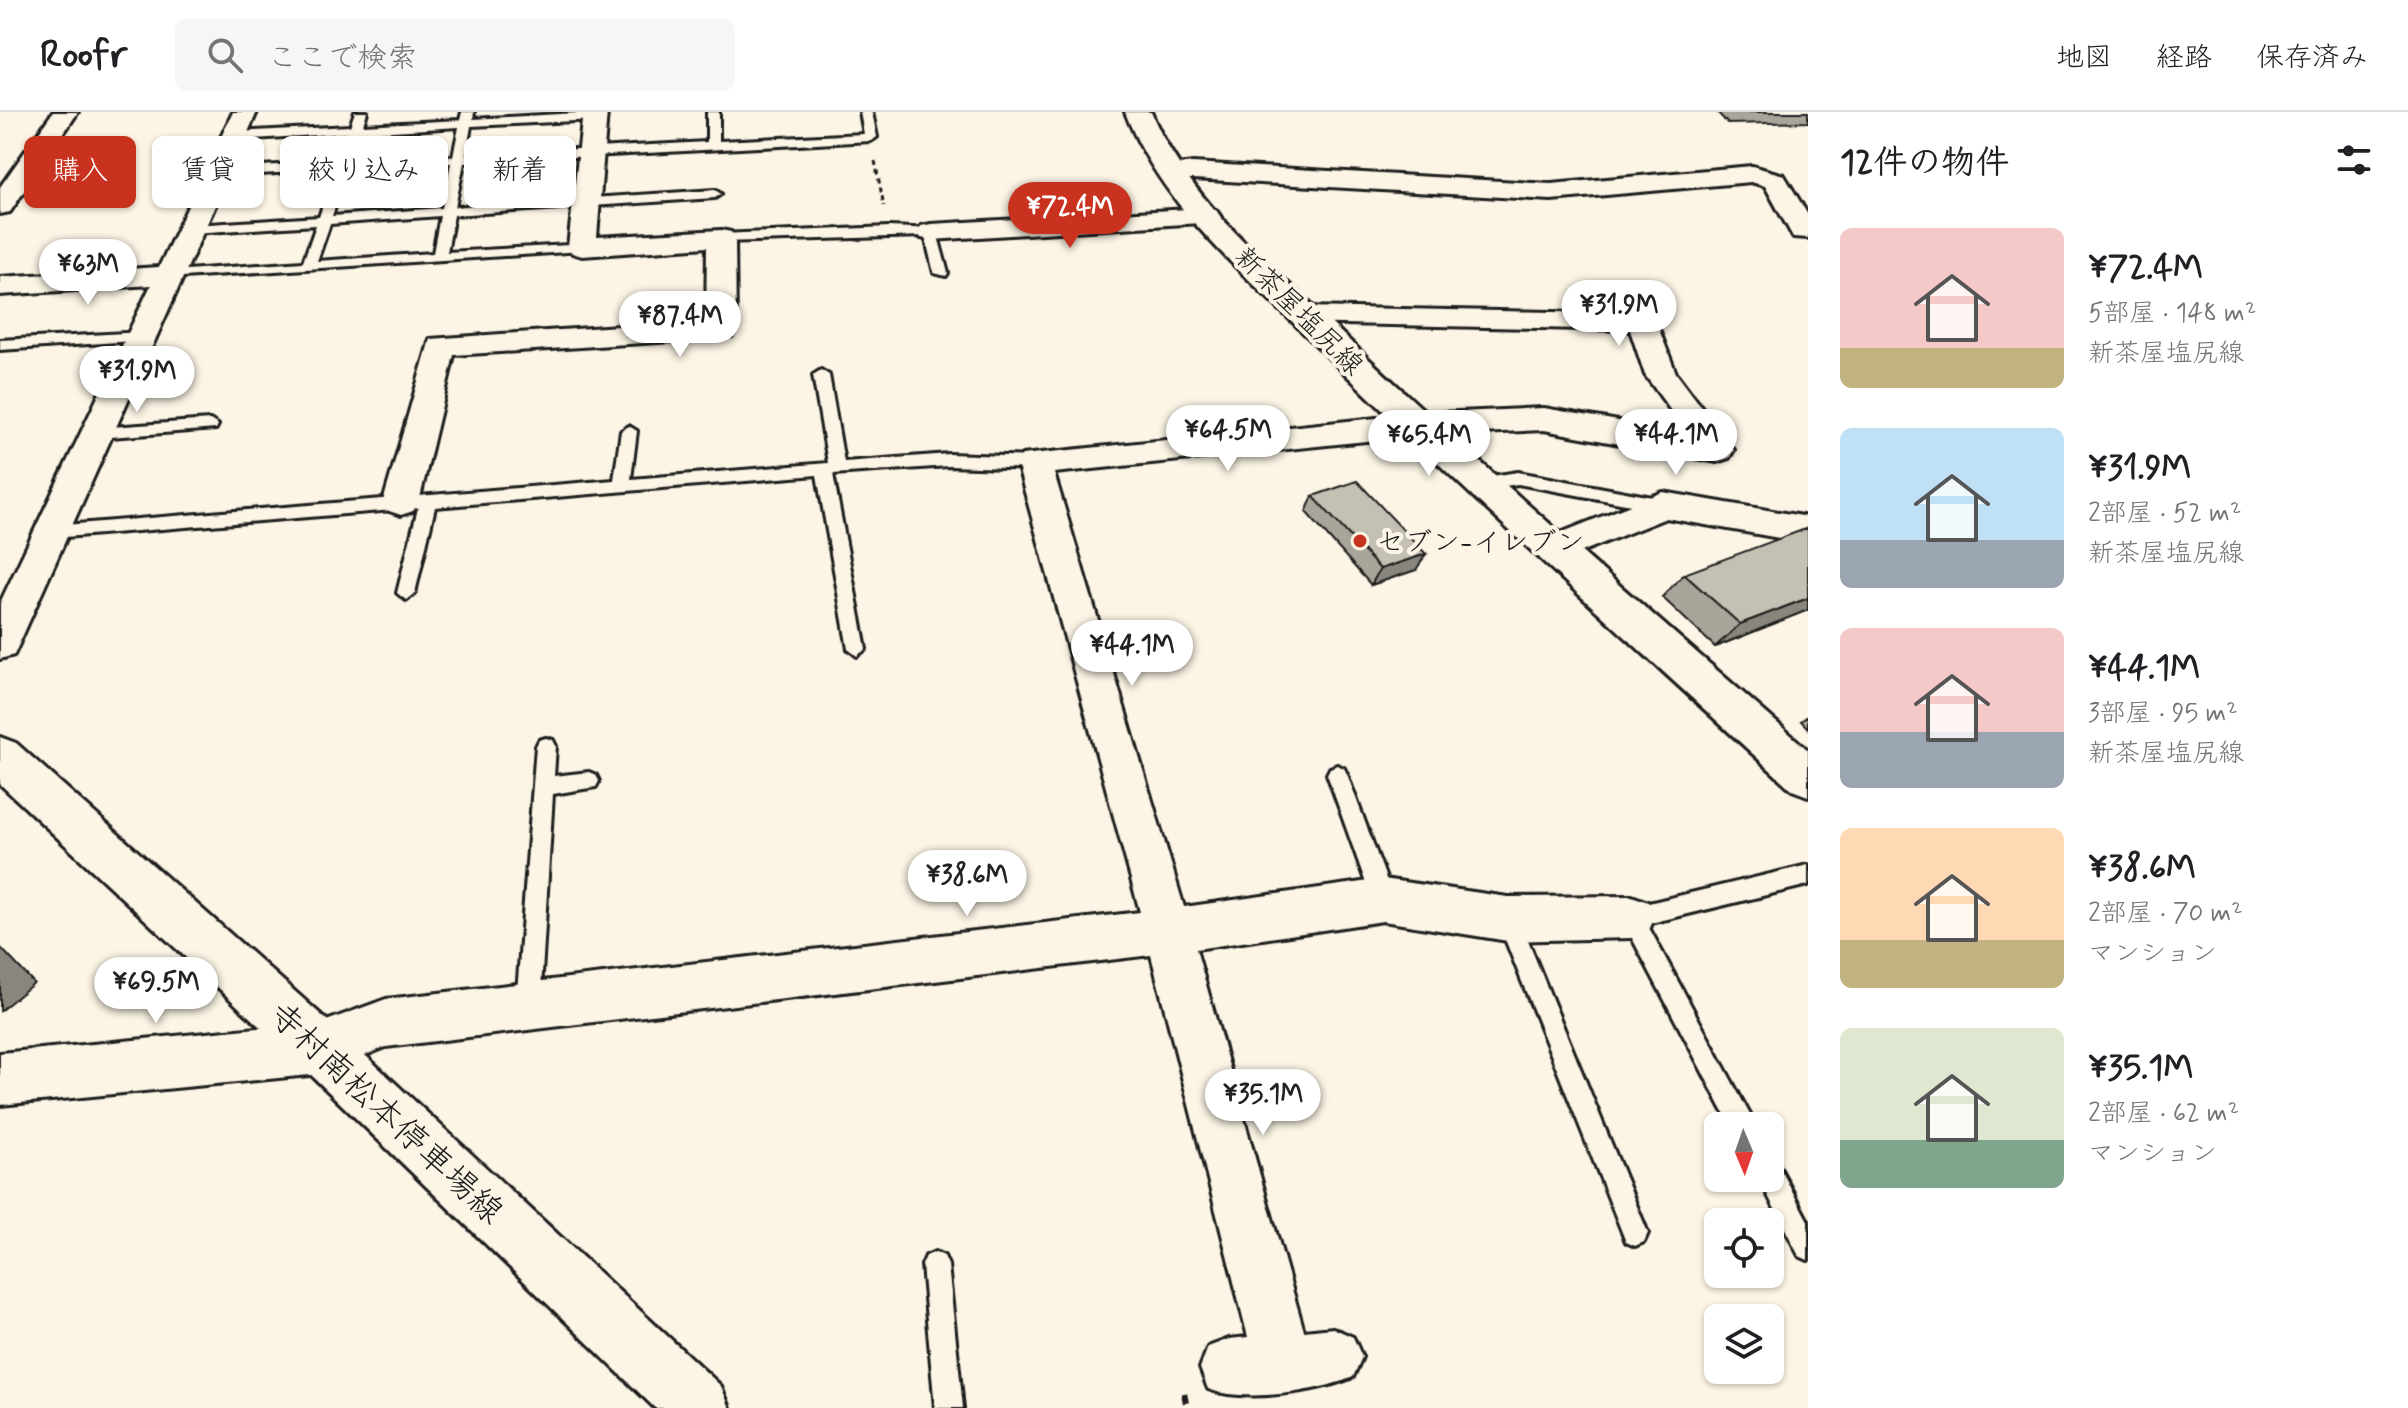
<!DOCTYPE html>
<html lang="ja">
<meta charset="utf-8">
<style>
:root{--surface:#fff;--page:#f6f6f6;--text:#202124;--muted:#757577;--line:#e0e0e0;--accent:#c8321e}
body{margin:0;font-family:Mynerve,"Klee One",sans-serif;background:var(--page);color:var(--text);height:100vh;display:flex;flex-direction:column;font-size:30px;white-space:nowrap}
*{box-sizing:border-box;margin:0}
p{font-size:26px;color:var(--muted)}
.icon{flex:none;width:44px;height:44px;fill:none;stroke:currentColor;stroke-width:2;stroke-linecap:round;stroke-linejoin:round}
.map{position:relative;flex:1;overflow:hidden}
.side{display:flex;flex-direction:column;background:var(--surface);width:600px}
.side>*{flex:none}
.hud{position:absolute;left:24px;top:24px;width:760px;height:72px;display:flex;gap:16px}
.needle{width:52px;rotate:178deg}
.fabs{position:absolute;left:1704px;top:1000px;display:grid;gap:16px}
.fabs a{display:grid;place-items:center;width:80px;height:80px;border-radius:12px;background:var(--surface);box-shadow:0 2px 6px #0004;font-size:40px}
.price{position:absolute;translate:-50% -68px;padding:0 18px;border-radius:28px;background:#fff;color:#222;font-size:26px;line-height:52px;filter:drop-shadow(0 2px 4px #0008)}
.price::after{content:'';position:absolute;left:50%;top:48px;width:24px;height:18px;margin-left:-12px;background:inherit;clip-path:polygon(0 0,100% 0,50% 100%)}
.price.active{background:var(--accent);color:#fff}
ul{padding:0;list-style:none}
li{display:flex;align-items:center;gap:24px;height:200px;padding:0 32px}
li span{display:grid;place-items:center;flex:none;width:224px;height:160px;border-radius:12px;color:#555}
li>.icon{margin-inline-start:auto}
span .icon{width:96px;height:96px;fill:#fffc;stroke-width:1}
li b{font-size:34px}
h2{display:flex;justify-content:space-between;align-items:center;height:96px;padding:0 32px;font-size:34px}
.pill{padding:0 28px;border-radius:12px;background:var(--surface);box-shadow:0 2px 6px #0004;font-size:28px;line-height:72px}
.pill.active{background:var(--accent);color:#fff}
header{display:flex;align-items:center;gap:48px;box-sizing:border-box;height:112px;padding:0 40px;background:var(--surface);border-bottom:2px solid var(--line)}
header strong{font-size:38px}
nav{display:flex;gap:44px;margin-inline-start:auto;font-size:28px}
.search{width:560px;height:72px;background:var(--page);display:flex;align-items:center;gap:20px;box-sizing:border-box;padding:0 28px;border-radius:12px;color:var(--muted);font-size:30px}
main{display:flex;flex:1;min-height:0}
.map>svg:first-child{display:block}
.lines{fill:none;stroke-linecap:round;stroke-linejoin:round}
.service-casing{stroke:#1c1c1c;stroke-width:6}
.minor-casing{stroke:#1c1c1c;stroke-width:6}
.tertiary-casing{stroke:#1c1c1c;stroke-width:6}
.secondary-casing{stroke:#1c1c1c;stroke-width:6}
.path-far1{stroke:#1c1c1c;stroke-width:3;stroke-dasharray:5 4;stroke-linecap:butt}
.path{stroke:#1c1c1c;stroke-width:6;stroke-dasharray:10 7;stroke-linecap:butt}
.service{fill:#fcf5e5;fill-rule:evenodd}
.minor{fill:#fcf5e5;fill-rule:evenodd}
.tertiary{fill:#fcf5e5;fill-rule:evenodd}
.secondary{fill:#fcf5e5;fill-rule:evenodd}
.wall{fill:#a9a59a;stroke:#1c1c1c;stroke-width:2}
.shaded-wall{fill:#89867d;stroke:#1c1c1c;stroke-width:2}
.building{fill:#c4c0b3;stroke:#1c1c1c;stroke-width:2}
.poi-dot{fill:#c8321e;stroke:#fcf5e5;stroke-width:3}
.labels{text-anchor:middle;stroke-width:8;stroke-linejoin:round;paint-order:stroke}
.street-label{font-size:28px;fill:#1c1c1c;stroke:#fcf5e5}
.poi-label{font-size:28px;fill:#1c1c1c;stroke:#fcf5e5;text-anchor:start}
.near-street-label{font-size:34px;fill:#1c1c1c;stroke:#fcf5e5}
</style>
<header>
<strong>Roofr</strong>
<div class="search"><svg class="icon" aria-label="search" viewBox="0 0 24 24"><circle cx="10" cy="10" r="6"/><path d="M15 15l6 6"/></svg>ここで検索</div>
<nav><a>地図</a><a>経路</a><a>保存済み</a></nav>
</header>
<main>
<div class="map">
<svg width="1808" height="1296" viewBox="0 0 1808 1296">
<rect width="100%" height="100%" fill="#fcf5e5"/>
<filter id="ink" filterUnits="userSpaceOnUse"><feTurbulence type="fractalNoise" baseFrequency=".0125" numOctaves="2"/><feDisplacementMap in="SourceGraphic" scale="16" xChannelSelector="R" yChannelSelector="G"/><feConvolveMatrix kernelMatrix="1 2 1 2 8 2 1 2 1" color-interpolation-filters="sRGB"/></filter>
<g filter="url(#ink)">
<g class="lines">
<g class="service-casing">
<g id="service">
<path d="M355,0H367L363,13L460,8L462,0H474L473,7L595,0L601,4L595,8L471,14L466,43L707,30V0H719V29L864,22L860,0H872L877,25L871,29L464,51L455,95L715,78L721,82L715,86L454,103L447,140L587,132L589,135L582,139L167,166V160L172,159L303,150L316,113L193,121L186,117L193,113L319,105L335,58L219,64L213,60L219,56L338,50L348,21L235,28L229,24L235,20L350,14ZM459,15L453,44L351,49L360,21ZM451,51L442,96L332,104L348,57ZM440,104L433,141L317,149L330,112Z"/>
<polygon points="889,115 936,117 948,161 946,164 934,161 925,124 721,130 714,126 721,122"/>
<polygon points="143,220 150,225 148,228 0,238 0,228"/>
<polygon points="821,258 829,263 844,350 949,342 1034,345 1042,351 1034,357 949,354 833,362 866,537 857,544 848,537 817,363 435,395 415,481 406,488 397,481 418,396 53,426 44,420 53,414 614,368 621,319 629,314 637,319 631,367 828,351 813,263"/>
<polygon points="210,308 218,313 216,317 97,326 89,321 97,316"/>
<polygon points="1518,360 1663,387 1671,393 1663,399 1518,372 1479,378 1471,372 1479,366"/>
<polygon points="546,626 553,628 556,634 554,664 589,660 596,663 599,669 596,675 553,682 540,894 536,902 528,905 520,902 516,894 536,634 539,628"/>
<polygon points="1337,653 1344,656 1347,662 1394,788 1391,795 1383,798 1375,795 1372,788 1327,662 1330,656"/>
<polygon points="1808,753 1808,773 1647,812 1756,1014 1731,1014 1621,805 1624,798 1632,795"/>
<polygon points="1508,797 1516,800 1519,807 1648,1121 1644,1130 1635,1134 1626,1130 1497,807 1500,800"/>
<polygon points="1770,1050 1779,1054 1808,1109 1808,1148 1799,1144 1759,1066 1770,1066"/>
<polygon points="935,1140 944,1144 948,1153 963,1296 935,1296 922,1153 926,1144"/>
</g>
</g>
<g class="minor-casing">
<g id="minor">
<polygon points="53,0 78,0 10,100 0,102 0,75"/>
<polygon points="233,0 257,0 19,532 14,543 0,547 0,491 151,173 0,183 0,165 159,155"/>
<polygon points="583,0 607,0 597,125 721,118 731,120 735,126 736,217 732,224 721,226 454,243 419,390 413,399 401,403 389,399 383,390 430,227 706,208 707,135 582,144 572,141 568,135"/>
<polygon points="1193,51 1551,72 1752,54 1784,63 1808,103 1808,126 1793,125 1765,74 1751,70 1551,88 1193,67 1162,67 1158,61 1162,55"/>
<polygon points="1206,96 1216,98 1220,104 1216,110 931,128 921,126 917,120 921,114 931,112"/>
<path d="M1305,195L1653,202L1676,261L1734,338L1729,346L1717,350L1544,318L1415,324L1054,361L1184,795L1383,767L1508,785L1632,784L1648,790L1655,805L1648,820L1632,826L1508,829L1383,809L1196,837L1304,1219L1333,1216L1353,1225L1362,1245L1353,1265C1318,1280 1244,1291 1208,1277L1200,1256L1208,1235L1229,1227L1248,1225L1151,843L386,935L320,961L302,954L295,936L302,918L386,887L1140,800L1017,351L1022,343L1415,302L1544,296L1687,321L1645,263L1630,218L1294,211L1290,204L1294,197Z"/>
<polygon points="1663,380 1808,405 1808,431 1666,406 1556,450 1543,446 1538,437 1543,428"/>
</g>
</g>
<g class="tertiary-casing">
<polygon id="tertiary" points="320,910 338,918 346,936 338,954 320,962 0,993 0,941"/>
</g>
<g class="secondary-casing">
<g id="secondary">
<path d="M1125,0H1151C1188,89 1266,149 1334,214C1487,361 1649,498 1808,638V684L1792,678C1631,529 1466,383 1311,228C1241,158 1161,94 1125,0Z"/>
<polygon points="0,625 16,631 338,918 721,1274 730,1296 655,1296 302,954 0,672"/>
</g>
</g>
<polyline class="path-far1" points="875,49 884,94"/>
<polyline class="path" points="1184,1281 1187,1296"/>
<use href="#service" class="service"/>
<use href="#minor" class="minor"/>
<use href="#tertiary" class="tertiary"/>
<use href="#secondary" class="secondary"/>
</g>
<g class="wall">
<polygon points="1717,0 1808,0 1808,10 1728,12"/>
<polygon points="1313,384 1416,458 1371,473 1306,400"/>
<polygon points="1684,462 1808,498 1715,535 1662,485"/>
<polygon points="1808,604 1808,616 1801,609"/>
</g>
<g class="shaded-wall">
<polygon points="1426,442 1416,458 1371,473 1380,457"/>
<polygon points="1808,486 1808,498 1715,535 1740,512"/>
<polygon points="0,835 34,871 0,899"/>
</g>
<g class="building">
<polygon points="1357,369 1426,442 1380,457 1313,384"/>
<polygon points="1808,416 1808,486 1740,512 1684,462"/>
</g>
</g>
<circle class="poi-dot" cx="1360" cy="429" r="8"/>
<g class="labels">
<g class="street-label">
<text transform="translate(1300 198) rotate(45)" y="10">新茶屋塩尻線</text>
</g>
<g class="poi-label">
<text x="1376" y="439">セブン-イレブン</text>
</g>
<g class="near-street-label">
<text transform="translate(387 1000) rotate(43)" y="12">寺村南松本停車場線</text>
</g>
</g>
</svg>
<div class="fabs">
<a><svg class="needle" viewBox="-14 -14 28 28"><path d="M0-13l5 13h-10z" fill="#e53935"/><path d="M0 13l5-13h-10z" fill="#757577"/></svg></a>
<a><svg class="icon" aria-label="locate" viewBox="0 0 24 24"><circle cx="12" cy="12" r="6"/><path d="M12 2v4M12 18v4M2 12h4M18 12h4"/></svg></a>
<a><svg class="icon" aria-label="layers" viewBox="0 0 24 24"><path d="M12 4l9 5-9 5-9-5zM3 14l9 5 9-5"/></svg></a>
</div>
<b class="price active" style="left:1070px;top:138px">¥72.4M</b>
<b class="price" style="left:88px;top:195px">¥63M</b>
<b class="price" style="left:1619px;top:236px">¥31.9M</b>
<b class="price" style="left:680px;top:247px">¥87.4M</b>
<b class="price" style="left:137px;top:302px">¥31.9M</b>
<b class="price" style="left:1228px;top:361px">¥64.5M</b>
<b class="price" style="left:1676px;top:365px">¥44.1M</b>
<b class="price" style="left:1429px;top:366px">¥65.4M</b>
<b class="price" style="left:1132px;top:576px">¥44.1M</b>
<b class="price" style="left:967px;top:806px">¥38.6M</b>
<b class="price" style="left:156px;top:913px">¥69.5M</b>
<b class="price" style="left:1263px;top:1025px">¥35.1M</b>
<div class="hud">
<a class="pill active">購入</a>
<a class="pill">賃貸</a>
<a class="pill">絞り込み</a>
<a class="pill">新着</a>
</div>
</div>
<section class="side">
<h2>12件の物件<svg class="icon" aria-label="filters" viewBox="0 0 24 24"><path d="M4 7h16M4 17h16"/><circle cx="9" cy="7" r="2"/><circle cx="15" cy="17" r="2"/></svg></h2>
<ul>
<li><span style="background:linear-gradient(#f6c9c9 75%,#c2b280 0)"><svg class="icon" aria-label="home" viewBox="0 0 24 24"><path d="M3 11l9-7 9 7M6 9v11h12V9"/></svg></span><div><b>¥72.4M</b><p>5部屋 · 148 m²</p><p>新茶屋塩尻線</p></div></li>
<li><span style="background:linear-gradient(#bfe0f5 70%,#9aa5b1 0)"><svg class="icon" aria-label="home" viewBox="0 0 24 24"><path d="M3 11l9-7 9 7M6 9v11h12V9"/></svg></span><div><b>¥31.9M</b><p>2部屋 · 52 m²</p><p>新茶屋塩尻線</p></div></li>
<li><span style="background:linear-gradient(#f6c9c9 65%,#9aa5b1 0)"><svg class="icon" aria-label="home" viewBox="0 0 24 24"><path d="M3 11l9-7 9 7M6 9v11h12V9"/></svg></span><div><b>¥44.1M</b><p>3部屋 · 95 m²</p><p>新茶屋塩尻線</p></div></li>
<li><span style="background:linear-gradient(#ffd9b3 70%,#c2b280 0)"><svg class="icon" aria-label="home" viewBox="0 0 24 24"><path d="M3 11l9-7 9 7M6 9v11h12V9"/></svg></span><div><b>¥38.6M</b><p>2部屋 · 70 m²</p><p>マンション</p></div></li>
<li><span style="background:linear-gradient(#dfe7d0 70%,#7fa58c 0)"><svg class="icon" aria-label="home" viewBox="0 0 24 24"><path d="M3 11l9-7 9 7M6 9v11h12V9"/></svg></span><div><b>¥35.1M</b><p>2部屋 · 62 m²</p><p>マンション</p></div></li>
</ul>
</section>
</main>
